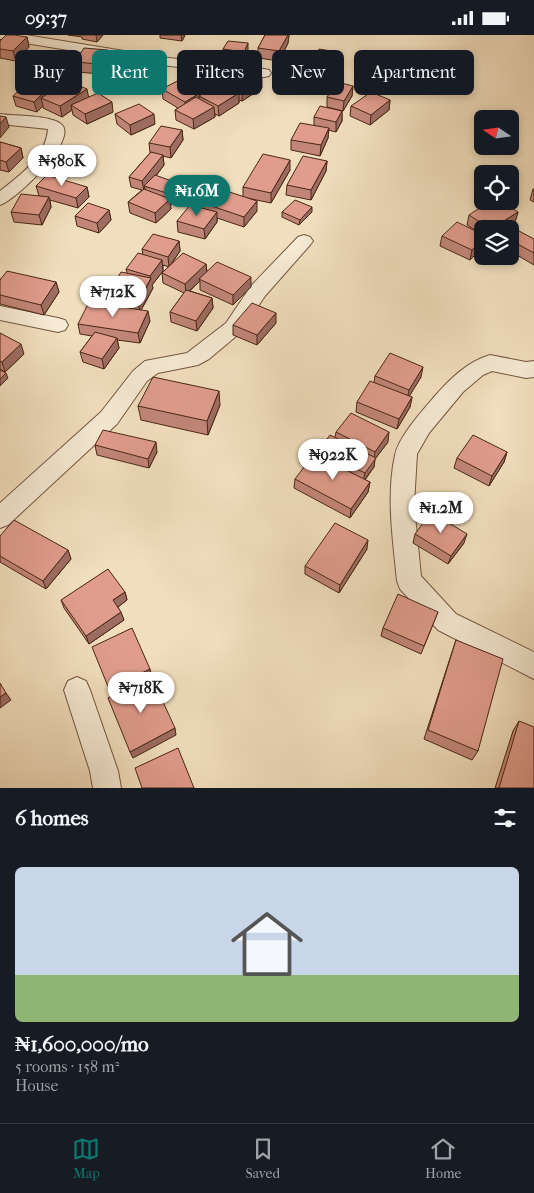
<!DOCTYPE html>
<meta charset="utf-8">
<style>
:root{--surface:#171b24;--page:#242831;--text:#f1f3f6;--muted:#9ea1a6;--line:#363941;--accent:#0f766e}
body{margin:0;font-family:"IM FELL French Canon",serif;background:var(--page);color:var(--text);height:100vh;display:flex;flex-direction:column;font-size:19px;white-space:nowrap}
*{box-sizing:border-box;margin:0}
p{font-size:16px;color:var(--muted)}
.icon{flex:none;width:28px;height:28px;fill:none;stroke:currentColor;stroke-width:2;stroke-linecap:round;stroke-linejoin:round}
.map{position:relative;height:753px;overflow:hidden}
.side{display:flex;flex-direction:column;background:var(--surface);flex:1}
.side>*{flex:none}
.top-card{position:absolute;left:15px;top:15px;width:505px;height:45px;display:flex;gap:10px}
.needle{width:32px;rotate:283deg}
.fabs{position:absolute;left:474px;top:75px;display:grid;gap:10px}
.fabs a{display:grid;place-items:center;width:45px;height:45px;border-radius:8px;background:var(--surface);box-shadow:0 2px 8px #0003;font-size:25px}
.price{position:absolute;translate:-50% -42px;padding:0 11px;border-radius:18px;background:#fff;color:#222;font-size:16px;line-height:32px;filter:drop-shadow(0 1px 2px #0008)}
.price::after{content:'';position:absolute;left:50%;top:30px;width:15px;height:11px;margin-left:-8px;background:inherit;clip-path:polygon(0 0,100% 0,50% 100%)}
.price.on{background:var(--accent);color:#fff}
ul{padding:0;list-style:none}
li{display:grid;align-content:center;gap:10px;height:265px;padding:0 15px}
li+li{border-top:1px solid var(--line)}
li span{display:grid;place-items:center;height:155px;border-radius:8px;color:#555}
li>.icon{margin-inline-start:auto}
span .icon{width:90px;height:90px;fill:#fffc;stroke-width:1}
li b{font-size:21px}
h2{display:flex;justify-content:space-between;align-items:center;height:60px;padding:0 15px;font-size:21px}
.tag{padding:0 18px;border-radius:8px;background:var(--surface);box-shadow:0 2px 8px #0003;font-size:18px;line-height:45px}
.tag.on{background:var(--accent);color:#fff}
.status{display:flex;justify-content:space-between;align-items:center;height:35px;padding:0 25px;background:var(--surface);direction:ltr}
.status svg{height:14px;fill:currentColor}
.dock{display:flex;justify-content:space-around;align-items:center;height:70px;border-top:1px solid var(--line);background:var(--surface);font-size:14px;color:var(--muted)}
.dock a{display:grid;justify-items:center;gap:2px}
.dock .on{color:var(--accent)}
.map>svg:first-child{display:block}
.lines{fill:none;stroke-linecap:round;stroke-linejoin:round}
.minor-casing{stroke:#73553f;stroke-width:2}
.minor{fill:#f6ead4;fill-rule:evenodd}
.wall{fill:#c18678;stroke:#492715}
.shaded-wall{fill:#9d6d62;stroke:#492715}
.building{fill:#e09c8c;stroke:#492715}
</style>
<div class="status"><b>09:37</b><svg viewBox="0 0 49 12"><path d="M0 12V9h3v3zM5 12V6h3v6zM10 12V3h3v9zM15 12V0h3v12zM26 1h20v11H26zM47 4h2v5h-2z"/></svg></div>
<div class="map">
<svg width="534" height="753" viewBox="0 0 534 753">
<rect width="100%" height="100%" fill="#f1debd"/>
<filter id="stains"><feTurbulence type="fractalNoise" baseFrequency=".004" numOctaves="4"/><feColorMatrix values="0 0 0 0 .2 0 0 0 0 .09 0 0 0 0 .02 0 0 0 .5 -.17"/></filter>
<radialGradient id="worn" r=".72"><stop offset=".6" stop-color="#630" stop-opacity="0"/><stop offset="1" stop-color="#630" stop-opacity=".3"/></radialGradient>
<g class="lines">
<g class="minor-casing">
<g id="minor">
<polygon points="0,0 26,0 161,22 264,34 269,35 271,38 269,41 264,42 161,30 0,4"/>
<path d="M0,79C15,81 50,80 61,89C80,104 15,166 0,170V156C20,140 46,122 48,94L0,89Z"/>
<polygon points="304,200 310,202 313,206 310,210 265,261 240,298 209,324 198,330 158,338 147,346 117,389 8,490 0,493 0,468 101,377 133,336 145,326 187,318 226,288 251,251 298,202"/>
<polygon points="0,271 58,283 65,285 68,290 65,295 58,297 0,285"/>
<path d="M490,320L526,327L534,326V342L526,343L492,336L483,340L463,357L429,398L417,419L414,470L421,541L456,579L534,617V644L438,595L400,554L397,546C393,505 386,461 395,420C399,401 423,375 435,361C451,343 467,327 490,320Z"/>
<polygon points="77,642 86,646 90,655 118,736 121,753 93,753 90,736 64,655 68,646"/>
</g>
</g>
<use href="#minor" class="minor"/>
</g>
<g class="wall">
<polygon points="68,0 103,0 97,7 82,4 82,2"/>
<polygon points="160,0 185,0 182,6 160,3"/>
<polygon points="265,0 289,0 288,8 279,26 258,23 258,13"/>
<polygon points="27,2 29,12 16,26 0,23 0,4 0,5"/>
<polygon points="223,14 248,14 244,22 223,19"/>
<polygon points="300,16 337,26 332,38 314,35 314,32 313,34 296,32 296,27"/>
<polygon points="109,25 101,39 77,37 75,27"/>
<polygon points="127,33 149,38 137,57 120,55 120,54 119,55 100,53 99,43"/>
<polygon points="223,48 262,53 242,66 239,65 239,68 219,81 215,79 215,82 194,94 176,85 175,75 178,73 163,64 162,54 205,55 205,57 223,51"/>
<polygon points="61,51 88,62 113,77 87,89 73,80 72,75 62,82 43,73 43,71 37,77 16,71 13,61"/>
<polygon points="353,51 352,61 343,76 327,72 327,62"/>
<polygon points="390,65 389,75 370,90 350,81 351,71"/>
<polygon points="342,76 342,86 336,97 328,95 328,103 320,121 291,115 291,105 314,91 314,82"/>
<polygon points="115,79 155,89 131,100 117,89"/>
<polygon points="182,95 183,105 171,123 163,121 164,130 156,141 181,159 170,170 171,174 156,188 130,178 128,167 142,155 131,152 129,142 150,118 149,108"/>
<polygon points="0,107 21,113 23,123 9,137 0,135"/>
<polygon points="327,126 326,136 311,165 286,160 287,150"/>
<polygon points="290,135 271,168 247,163 257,176 244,192 217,183 217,187 205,204 178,197 177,186 194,171 194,165 243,162 243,152"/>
<polygon points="36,151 87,152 89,162 78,173 50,165 51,172 42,190 14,187 11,177 39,161"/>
<polygon points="533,154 534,154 534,167 530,165"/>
<polygon points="109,175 111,185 99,198 77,191 75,181"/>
<polygon points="282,177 312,177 299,190 282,182"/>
<polygon points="518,177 515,187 505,194 482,194 482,213 470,225 440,211 442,201 476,196 467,190 469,180"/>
<polygon points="510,204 534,204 534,230 510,216"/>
<polygon points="179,206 180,216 171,230 206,229 207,237 251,252 233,270 200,255 200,246 190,256 212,263 213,273 197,296 171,287 170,277 184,258 163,248 162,238 169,232 163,230 163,236 152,250 153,253 141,275 150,286 140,308 117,305 119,313 104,334 83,327 80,317 92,301 80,299 78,289 109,270 107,261 127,238 126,234 143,220 142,214"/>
<polygon points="0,244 56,247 59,257 44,280 0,269"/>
<polygon points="276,288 257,310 233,300 233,290"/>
<polygon points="0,298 24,319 5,337 0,334"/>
<polygon points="375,341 421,342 409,361 412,362 410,372 397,394 356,377 357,367 374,347"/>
<polygon points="220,370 208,400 141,385 138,371"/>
<polygon points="336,397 388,407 375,424 374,432 365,445 370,447 368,457 350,483 294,453 295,444 319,421 319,415 335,402"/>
<polygon points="95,410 157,417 149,433 97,420"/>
<polygon points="507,417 504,427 489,451 454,433 457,423"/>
<polygon points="415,499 464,508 448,529 413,508"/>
<polygon points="0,501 68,515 71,524 46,554 0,527"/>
<polygon points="367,514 339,558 305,539 305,531"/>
<polygon points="125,557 127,565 118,572 124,585 89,609 64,573 61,565"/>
<polygon points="438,577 421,619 381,601 383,593"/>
<polygon points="456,605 478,716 472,725 424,704 452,617"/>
<polygon points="519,686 534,753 495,753 513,696"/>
</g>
<g class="shaded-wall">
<polygon points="96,0 103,0 97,7"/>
<polygon points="181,0 185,0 182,6"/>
<polygon points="288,0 289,0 288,8 279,26 279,16"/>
<polygon points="27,2 29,12 16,26 13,16"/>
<polygon points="248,8 248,14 244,22 244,17"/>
<polygon points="108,15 109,25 101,39 99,29"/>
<polygon points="337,17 337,26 332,38 333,28"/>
<polygon points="148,28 149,38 137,57 135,47"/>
<polygon points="126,30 128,40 119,45 120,54 119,55 118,45"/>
<polygon points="59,43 61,53 41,63 43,71 37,77 34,67"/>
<polygon points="262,43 262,53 242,66 242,56"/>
<polygon points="353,51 352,61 343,76 344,66"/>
<polygon points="87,54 89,64 71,70 72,75 62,82 60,71"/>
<polygon points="205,55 206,65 199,61 199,69 186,77 185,67"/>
<polygon points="239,58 239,68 219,81 218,71"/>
<polygon points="390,65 389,75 370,90 371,80"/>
<polygon points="112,67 113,77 87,89 85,79"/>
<polygon points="214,72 215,82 194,94 193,84"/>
<polygon points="342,76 342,86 336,97 336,87"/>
<polygon points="154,79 155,89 131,100 130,90"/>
<polygon points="6,82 9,92 0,103 0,89"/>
<polygon points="329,93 328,103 320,121 321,110"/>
<polygon points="182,95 183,105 171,123 170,112"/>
<polygon points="21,113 23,123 9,137 6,127"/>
<polygon points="163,120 164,130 147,152 144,151 145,154 144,156 142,146"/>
<polygon points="290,125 290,135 271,168 271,158"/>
<polygon points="327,126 326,136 311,165 311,155"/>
<polygon points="180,149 181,159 171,170 170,159"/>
<polygon points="87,152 89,162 78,173 76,163"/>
<polygon points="49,162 51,172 42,190 39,180"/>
<polygon points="170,164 171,174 156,188 155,178"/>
<polygon points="257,166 257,176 244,192 244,182"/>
<polygon points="312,172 312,177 299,190 300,185"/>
<polygon points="109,175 111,185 99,198 97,188"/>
<polygon points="217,177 217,187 205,204 204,194"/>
<polygon points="518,177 515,187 505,194 492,194"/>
<polygon points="482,205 482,213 470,225 472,215"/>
<polygon points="179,206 180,216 169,232 168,222"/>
<polygon points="162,225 163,236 152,250 153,253 140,277 138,267 151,244 150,241"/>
<polygon points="206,229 207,239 199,244 200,246 186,259 185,249"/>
<polygon points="251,242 251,252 233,270 233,260"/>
<polygon points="56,247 59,257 44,280 41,270"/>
<polygon points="212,263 213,273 197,296 196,286"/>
<polygon points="148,276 150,286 140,308 138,298"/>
<polygon points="276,278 276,288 257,310 257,300"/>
<polygon points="117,303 119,313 104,334 102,324"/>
<polygon points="21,309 24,319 5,337 2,327"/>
<polygon points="423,332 421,342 407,365 409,355"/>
<polygon points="6,338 8,343 0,351 0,344"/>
<polygon points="219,356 220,370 208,400 207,386"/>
<polygon points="412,362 410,372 397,394 399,384"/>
<polygon points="389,397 388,407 375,424 374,432 363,447 365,438 374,425 375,417"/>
<polygon points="156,407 157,417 149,433 148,424"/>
<polygon points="507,417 504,427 489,451 492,441"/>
<polygon points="370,447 368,457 350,483 351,474"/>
<polygon points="467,499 464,508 448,529 451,521"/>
<polygon points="368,505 367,514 339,558 340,550"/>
<polygon points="68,515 71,524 46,554 43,546"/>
<polygon points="125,557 127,565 115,574 113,565"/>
<polygon points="121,577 124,585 89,609 86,601"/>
<polygon points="150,634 152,641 112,661 109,654"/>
<polygon points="6,658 11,665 0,673 0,662"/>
<polygon points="175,693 176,700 133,723 130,717"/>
</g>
<g class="building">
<polygon points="6,0 14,0 27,2 13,16 0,14 0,6"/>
<polygon points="265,0 288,0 279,16 258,13"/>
<polygon points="228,6 248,8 244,17 223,14"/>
<polygon points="84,13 108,15 99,29 75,27"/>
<polygon points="319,14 337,17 333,28 314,25"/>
<polygon points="300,16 317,18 313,29 296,27"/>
<polygon points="132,26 148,28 135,47 119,45"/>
<polygon points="108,28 126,30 118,45 99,43"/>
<polygon points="243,35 262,43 242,56 223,48"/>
<polygon points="38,39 59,43 34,67 13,61"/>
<polygon points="183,43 205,55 185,67 162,54"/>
<polygon points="68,46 87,54 60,71 41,63"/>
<polygon points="337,47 353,51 344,66 327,62"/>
<polygon points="219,49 239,58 218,71 199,61"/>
<polygon points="371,57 390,65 371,80 351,71"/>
<polygon points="98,58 112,67 85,79 71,70"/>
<polygon points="196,62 214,72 193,84 175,75"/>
<polygon points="139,69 154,79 130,90 115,79"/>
<polygon points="320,71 342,76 336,87 314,82"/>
<polygon points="0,81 6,82 0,89"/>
<polygon points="300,88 329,93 321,110 291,105"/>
<polygon points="161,91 182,95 170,112 149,108"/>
<polygon points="0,107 21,113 6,127 0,125"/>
<polygon points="151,117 163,120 142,146 129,142"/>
<polygon points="263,119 290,125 271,158 243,152"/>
<polygon points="303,121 327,126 311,155 287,150"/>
<polygon points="47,140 87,152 76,163 36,151"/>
<polygon points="155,140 180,149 170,159 144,151"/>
<polygon points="208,150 257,166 244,182 194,165"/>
<polygon points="144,154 170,164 155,178 128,167"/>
<polygon points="21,159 49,162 39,180 11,177"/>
<polygon points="295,165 312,172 300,185 282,177"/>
<polygon points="490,166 501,166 518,177 491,194 469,180"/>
<polygon points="88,168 109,175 97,188 75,181"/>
<polygon points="190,170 217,177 204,194 177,186"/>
<polygon points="457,187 482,199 482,205 472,215 442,201"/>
<polygon points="519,196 534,204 534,218 510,205 510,204"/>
<polygon points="153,199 179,206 168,222 142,214"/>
<polygon points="138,218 162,225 150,241 126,234"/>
<polygon points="183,218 206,229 185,249 162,238"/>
<polygon points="217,227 251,242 233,260 199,244"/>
<polygon points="7,236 56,247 41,270 0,260 0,245"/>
<polygon points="121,237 151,243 138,267 107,261"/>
<polygon points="186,255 212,263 196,286 170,277"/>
<polygon points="89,267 148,276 138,298 78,289"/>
<polygon points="252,268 276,278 257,300 233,290"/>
<polygon points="95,297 117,303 102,324 80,317"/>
<polygon points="0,298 21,309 2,327 0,326"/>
<polygon points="390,318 423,332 409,355 375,341"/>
<polygon points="0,335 6,338 0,344"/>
<polygon points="153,342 219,356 207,386 138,371"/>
<polygon points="370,346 412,362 399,384 357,367"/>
<polygon points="351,378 389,397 375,417 336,397"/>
<polygon points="103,395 156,407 148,424 95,410"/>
<polygon points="330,400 376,423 365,438 319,415"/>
<polygon points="473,400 507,417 492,441 457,423"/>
<polygon points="314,419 370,447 351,474 295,444"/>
<polygon points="431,477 467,499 451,521 415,499"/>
<polygon points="14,485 68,515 43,546 0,521 0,501"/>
<polygon points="335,488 368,505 340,550 305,531"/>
<polygon points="108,534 125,557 113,565 121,577 86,601 61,565"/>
<polygon points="398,559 438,577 424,611 383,593"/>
<polygon points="132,593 150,634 109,654 92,612"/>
<polygon points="456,605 503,624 478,716 428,695"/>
<polygon points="151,641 175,693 130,717 108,663"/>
<polygon points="0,648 6,658 0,662"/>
<polygon points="519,686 534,692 534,753 499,753"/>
<polygon points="178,713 194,753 142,753 135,733"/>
</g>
<rect width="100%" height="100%" filter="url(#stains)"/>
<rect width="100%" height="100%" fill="url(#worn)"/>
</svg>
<div class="fabs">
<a><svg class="needle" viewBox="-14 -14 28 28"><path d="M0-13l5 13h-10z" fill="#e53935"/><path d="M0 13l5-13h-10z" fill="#9ea1a6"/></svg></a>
<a><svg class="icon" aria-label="locate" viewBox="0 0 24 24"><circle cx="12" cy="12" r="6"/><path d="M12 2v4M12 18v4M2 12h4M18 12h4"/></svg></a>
<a><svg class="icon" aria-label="layers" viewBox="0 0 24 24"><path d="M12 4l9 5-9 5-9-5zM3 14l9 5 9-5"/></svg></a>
</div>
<b class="price" style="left:62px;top:152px">₦580K</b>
<b class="price on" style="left:197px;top:182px">₦1.6M</b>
<b class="price" style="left:113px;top:283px">₦712K</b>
<b class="price" style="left:333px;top:446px">₦922K</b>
<b class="price" style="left:441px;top:499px">₦1.2M</b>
<b class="price" style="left:141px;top:679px">₦718K</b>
<div class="top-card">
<a class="tag">Buy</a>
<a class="tag on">Rent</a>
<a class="tag">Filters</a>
<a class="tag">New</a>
<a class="tag">Apartment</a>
</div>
</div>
<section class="side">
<h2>6 homes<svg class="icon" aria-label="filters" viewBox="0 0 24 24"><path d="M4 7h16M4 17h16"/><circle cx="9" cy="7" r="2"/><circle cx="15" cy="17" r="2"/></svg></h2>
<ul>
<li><span style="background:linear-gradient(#c9d6e8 70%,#8fb573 0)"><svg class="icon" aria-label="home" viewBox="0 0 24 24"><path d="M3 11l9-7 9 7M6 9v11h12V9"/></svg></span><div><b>₦1,600,000/mo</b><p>5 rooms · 158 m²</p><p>House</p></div></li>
</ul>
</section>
<nav class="dock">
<a class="on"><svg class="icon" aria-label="map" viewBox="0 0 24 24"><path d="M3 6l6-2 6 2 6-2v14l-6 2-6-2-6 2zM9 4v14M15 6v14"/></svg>Map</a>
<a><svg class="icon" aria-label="saved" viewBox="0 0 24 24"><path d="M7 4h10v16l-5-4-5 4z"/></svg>Saved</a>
<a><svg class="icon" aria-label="home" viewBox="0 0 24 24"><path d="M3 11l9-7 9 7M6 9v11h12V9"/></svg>Home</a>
</nav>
